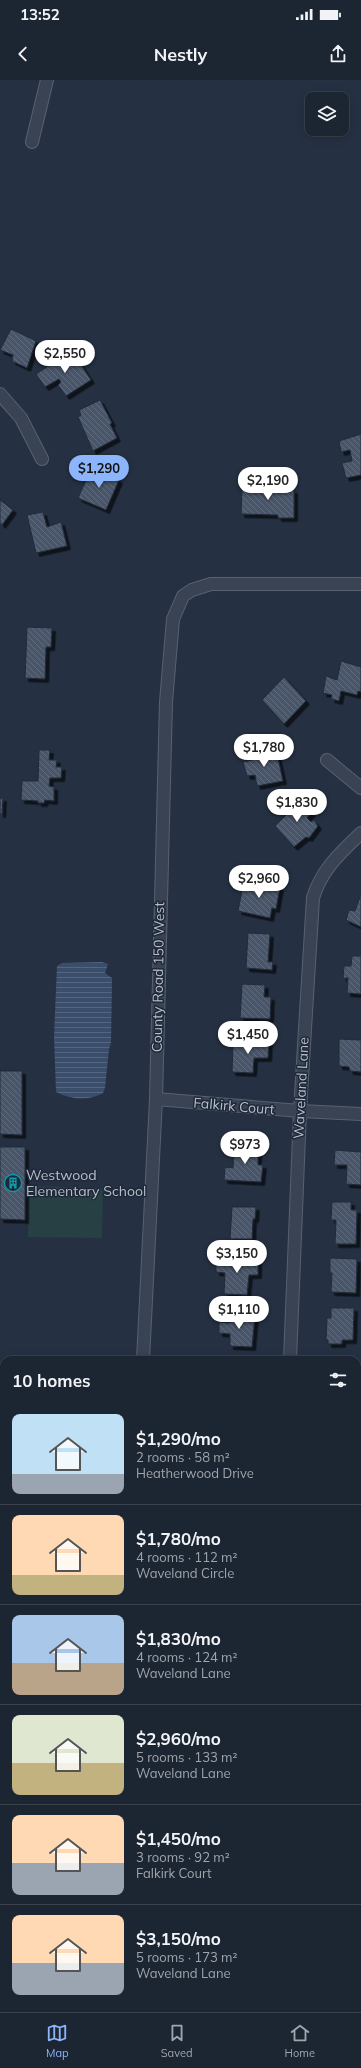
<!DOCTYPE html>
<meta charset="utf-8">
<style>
:root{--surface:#1c2532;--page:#29313e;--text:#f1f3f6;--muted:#a0a5ac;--line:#3a424d;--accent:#8cb5fc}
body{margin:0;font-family:Mulish,sans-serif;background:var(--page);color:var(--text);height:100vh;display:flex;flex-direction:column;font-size:15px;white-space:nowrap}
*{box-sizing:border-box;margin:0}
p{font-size:13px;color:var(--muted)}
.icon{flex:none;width:22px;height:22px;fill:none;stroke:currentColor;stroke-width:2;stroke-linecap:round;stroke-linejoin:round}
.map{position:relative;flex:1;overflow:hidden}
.drawer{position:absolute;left:0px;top:1276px;width:361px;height:656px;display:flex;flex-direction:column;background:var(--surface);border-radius:12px 12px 0 0;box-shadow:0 2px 10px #0003,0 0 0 1px var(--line)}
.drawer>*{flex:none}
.tools{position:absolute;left:305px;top:12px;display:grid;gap:8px}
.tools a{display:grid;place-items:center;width:44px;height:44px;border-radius:8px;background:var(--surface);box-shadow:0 2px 10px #0003,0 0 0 1px var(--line);font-size:20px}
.price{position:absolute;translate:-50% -34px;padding:0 9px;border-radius:14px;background:#fff;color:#222;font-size:13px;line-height:26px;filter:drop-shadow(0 1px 2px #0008)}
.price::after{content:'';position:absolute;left:50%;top:24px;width:12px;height:9px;margin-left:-6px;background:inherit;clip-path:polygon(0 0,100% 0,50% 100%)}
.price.selected{background:var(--accent);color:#111}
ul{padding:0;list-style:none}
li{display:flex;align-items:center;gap:12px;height:100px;padding:0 12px}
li+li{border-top:1px solid var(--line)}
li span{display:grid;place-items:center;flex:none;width:112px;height:80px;border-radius:8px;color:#555}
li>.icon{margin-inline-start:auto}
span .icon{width:48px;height:48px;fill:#fffc;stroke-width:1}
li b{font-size:17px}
h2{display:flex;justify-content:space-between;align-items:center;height:48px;padding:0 12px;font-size:17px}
.status{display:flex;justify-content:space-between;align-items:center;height:28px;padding:0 20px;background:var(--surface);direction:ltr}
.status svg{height:11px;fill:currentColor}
header{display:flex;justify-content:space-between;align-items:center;height:52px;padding:0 12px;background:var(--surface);font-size:18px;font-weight:700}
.tab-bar{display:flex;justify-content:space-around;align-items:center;height:56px;border-top:1px solid var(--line);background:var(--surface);font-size:11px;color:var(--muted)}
.tab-bar a{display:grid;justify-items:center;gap:2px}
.tab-bar .selected{color:var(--accent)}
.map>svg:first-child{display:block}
.park{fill:#274044}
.water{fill:url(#water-rules)}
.building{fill:url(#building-back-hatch);stroke:#212a3a;filter:url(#shadow)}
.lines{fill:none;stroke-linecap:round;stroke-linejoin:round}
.street-casing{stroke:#586170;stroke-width:14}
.street{stroke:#3a4353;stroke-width:12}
.labels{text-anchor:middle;stroke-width:3;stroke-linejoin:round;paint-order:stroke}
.street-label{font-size:14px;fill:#b7bfcc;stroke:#1e2838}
.poi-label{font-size:14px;fill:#b7bfcc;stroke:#1e2838;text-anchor:start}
</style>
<div class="status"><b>13:52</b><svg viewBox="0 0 49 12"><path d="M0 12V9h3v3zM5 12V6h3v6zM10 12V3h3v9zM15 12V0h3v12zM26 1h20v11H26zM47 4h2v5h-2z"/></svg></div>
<header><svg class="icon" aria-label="back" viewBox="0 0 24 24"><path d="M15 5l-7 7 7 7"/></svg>Nestly<svg class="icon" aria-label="share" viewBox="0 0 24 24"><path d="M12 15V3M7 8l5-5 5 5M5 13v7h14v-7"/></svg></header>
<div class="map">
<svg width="361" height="1932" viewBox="0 0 361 1932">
<defs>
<pattern id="water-rules" width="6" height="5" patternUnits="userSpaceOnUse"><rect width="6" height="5" fill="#3a4e6c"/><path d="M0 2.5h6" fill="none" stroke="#546680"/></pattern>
<pattern id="building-back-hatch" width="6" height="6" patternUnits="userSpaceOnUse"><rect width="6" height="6" fill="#495569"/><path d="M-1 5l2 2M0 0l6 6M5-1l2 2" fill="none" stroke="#616c7d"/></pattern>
<filter id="shadow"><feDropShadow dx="3.5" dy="3.5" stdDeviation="0" flood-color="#0009"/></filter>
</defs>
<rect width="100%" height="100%" fill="#253143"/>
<polygon class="park" points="29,1106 103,1108 102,1158 28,1157"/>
<path class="water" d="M102,882L108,884L105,893L112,898L111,963L109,969L105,1008L103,1013C88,1021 71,1020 56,1012L54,957L57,886L62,883Z"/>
<g class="building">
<polygon points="11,249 36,261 27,288 12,281 13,275 0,270"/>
<polygon points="72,271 91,300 66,316 58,305 61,302 59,299 45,307 36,294"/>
<polygon points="100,320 112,343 110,344 117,358 93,371 78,337 81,335 79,330"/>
<polygon points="361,354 361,395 346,398 342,383 352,381 350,370 341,372 339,361"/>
<polygon points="92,387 119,400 106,430 78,418"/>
<polygon points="261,401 273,401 273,409 294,410 294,438 278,438 278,435 241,434 242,409 261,408"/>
<polygon points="0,418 0,420 13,430 2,445 0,443"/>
<polygon points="43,432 47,447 61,442 67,466 36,473 27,435"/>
<polygon points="27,547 52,548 51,567 46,567 45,599 25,598"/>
<polygon points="341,581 361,587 361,612 358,611 357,615 341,611 339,621 331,619 332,615 323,613 326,596 337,600"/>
<polygon points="284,597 306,621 284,644 262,620"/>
<polygon points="276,669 283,701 257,706 255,695 247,696 243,682 252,680 251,674"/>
<polygon points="39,670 50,670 49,680 57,680 56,687 62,687 61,698 50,698 49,706 54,707 54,721 45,720 44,723 38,723 38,721 21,720 22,701 38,701"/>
<polygon points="300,717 313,731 307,738 311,742 314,740 318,746 309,758 306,757 294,767 275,746 295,726 293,724"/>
<polygon points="0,718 3,718 2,734 0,734"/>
<polygon points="244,801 280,807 276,829 272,828 270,838 238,831"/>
<polygon points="361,814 361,847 346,840 349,830 355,831"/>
<polygon points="248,853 270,854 268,882 273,882 272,890 246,888"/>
<polygon points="352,876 361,876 361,914 347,913 348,898 343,898 344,886 351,886"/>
<polygon points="242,904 265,905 264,917 271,917 270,939 240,938"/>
<polygon points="339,959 361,960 361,992 350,991 349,987 339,986"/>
<polygon points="233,961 269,962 268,978 254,978 253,993 232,992"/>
<polygon points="0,991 22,991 22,1055 0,1054"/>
<polygon points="234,1065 258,1066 258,1085 263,1085 261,1102 224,1100 225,1087 233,1088"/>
<polygon points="0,1067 25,1067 25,1140 0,1139"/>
<polygon points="335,1070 361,1072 361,1105 346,1104 347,1085 334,1085"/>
<polygon points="332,1122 351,1122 351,1130 357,1130 356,1164 335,1164 336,1140 331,1140"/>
<polygon points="232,1127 256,1127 255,1139 253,1139 252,1159 230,1159"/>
<polygon points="216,1178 258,1179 258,1195 249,1195 247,1215 224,1214 225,1193 216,1192"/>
<polygon points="330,1178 357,1179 356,1213 331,1212 332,1193 330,1193"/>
<polygon points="331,1228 354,1228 353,1260 342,1260 342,1264 328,1264 328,1260 326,1260 327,1238 331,1238"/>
<polygon points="231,1234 255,1235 252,1267 230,1266 230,1254 219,1253 219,1242 230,1243"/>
<rect x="357" y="1282" width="4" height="30"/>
<polygon points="358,1336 361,1341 361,1373 357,1375 357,1337"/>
<polygon points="2,1668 4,1668 4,1722 2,1721"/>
<polygon points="357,1674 361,1678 361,1708 357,1704"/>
<polygon points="357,1808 361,1812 361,1835 357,1839"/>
<polygon points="0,1868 4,1869 4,1892 0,1892"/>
</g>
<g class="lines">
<g class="street-casing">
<g id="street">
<polyline points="32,62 47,0"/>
<polyline points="0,314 21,338 42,379"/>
<polyline points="327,680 361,708"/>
<polyline points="156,1019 300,1031 361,1034"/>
<polyline points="143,1280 156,1019 166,622 173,539 183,516 192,510 211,504 361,504"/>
<path d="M290,1280L300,1031L313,818C321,790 341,772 361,753"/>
<polyline points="357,1442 361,1445"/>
<polyline points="357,1765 361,1768"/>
<polyline points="111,1932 111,1928"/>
</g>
</g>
<use href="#street" class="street"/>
</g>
<defs>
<g id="building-ring" transform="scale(0.9)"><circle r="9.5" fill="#1e2838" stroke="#0f9aa8" stroke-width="1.5"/><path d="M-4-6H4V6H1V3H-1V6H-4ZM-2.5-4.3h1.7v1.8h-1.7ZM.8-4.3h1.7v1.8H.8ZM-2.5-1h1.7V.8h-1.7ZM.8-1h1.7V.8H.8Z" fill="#0f9aa8"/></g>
</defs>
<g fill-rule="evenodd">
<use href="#building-ring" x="13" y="1103"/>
</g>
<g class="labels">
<g class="street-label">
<text transform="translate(158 897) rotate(-89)" y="5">County Road 150 West</text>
<text transform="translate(301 1008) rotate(-87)" y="5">Waveland Lane</text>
<text transform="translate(234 1026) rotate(5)" y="5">Falkirk Court</text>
</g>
<g class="poi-label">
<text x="26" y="1100">Westwood<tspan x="26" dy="16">Elementary School</tspan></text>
</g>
</g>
</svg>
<div class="tools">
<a><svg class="icon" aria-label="layers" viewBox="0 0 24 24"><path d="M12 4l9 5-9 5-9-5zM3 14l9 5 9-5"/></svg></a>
</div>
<b class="price" style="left:65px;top:294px">$2,550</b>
<b class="price selected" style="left:99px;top:409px">$1,290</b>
<b class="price" style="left:268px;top:421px">$2,190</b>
<b class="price" style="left:264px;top:688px">$1,780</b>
<b class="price" style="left:297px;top:743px">$1,830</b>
<b class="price" style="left:259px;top:819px">$2,960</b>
<b class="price" style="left:248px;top:975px">$1,450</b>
<b class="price" style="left:245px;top:1085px">$973</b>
<b class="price" style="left:237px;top:1194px">$3,150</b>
<b class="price" style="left:239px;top:1250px">$1,110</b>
<section class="drawer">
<h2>10 homes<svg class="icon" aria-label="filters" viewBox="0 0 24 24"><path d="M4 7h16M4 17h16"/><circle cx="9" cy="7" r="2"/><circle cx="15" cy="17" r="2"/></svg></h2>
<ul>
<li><span style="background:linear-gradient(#bfe0f5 75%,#9aa5b1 0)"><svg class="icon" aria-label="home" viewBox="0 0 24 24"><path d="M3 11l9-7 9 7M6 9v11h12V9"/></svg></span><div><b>$1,290/mo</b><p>2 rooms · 58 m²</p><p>Heatherwood Drive</p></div></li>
<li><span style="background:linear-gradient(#ffd9b3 75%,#c2b280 0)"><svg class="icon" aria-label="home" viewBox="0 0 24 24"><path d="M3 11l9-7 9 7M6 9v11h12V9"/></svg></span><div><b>$1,780/mo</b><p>4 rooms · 112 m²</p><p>Waveland Circle</p></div></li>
<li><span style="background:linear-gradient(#a9c7e8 60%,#b9a48a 0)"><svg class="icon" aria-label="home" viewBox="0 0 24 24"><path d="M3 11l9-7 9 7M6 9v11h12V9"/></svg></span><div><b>$1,830/mo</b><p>4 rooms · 124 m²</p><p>Waveland Lane</p></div></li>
<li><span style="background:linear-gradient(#dfe7d0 60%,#c2b280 0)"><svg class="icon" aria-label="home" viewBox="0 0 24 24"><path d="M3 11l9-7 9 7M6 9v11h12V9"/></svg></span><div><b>$2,960/mo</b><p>5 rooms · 133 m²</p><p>Waveland Lane</p></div></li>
<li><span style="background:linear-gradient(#ffd9b3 60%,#9aa5b1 0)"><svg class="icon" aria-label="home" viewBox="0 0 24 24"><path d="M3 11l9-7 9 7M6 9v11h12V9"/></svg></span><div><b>$1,450/mo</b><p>3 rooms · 92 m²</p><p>Falkirk Court</p></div></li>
<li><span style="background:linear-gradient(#ffd9b3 60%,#9aa5b1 0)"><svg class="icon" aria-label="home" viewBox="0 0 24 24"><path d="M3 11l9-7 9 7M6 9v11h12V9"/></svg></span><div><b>$3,150/mo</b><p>5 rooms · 173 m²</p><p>Waveland Lane</p></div></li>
</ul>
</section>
</div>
<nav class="tab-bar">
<a class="selected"><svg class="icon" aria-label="map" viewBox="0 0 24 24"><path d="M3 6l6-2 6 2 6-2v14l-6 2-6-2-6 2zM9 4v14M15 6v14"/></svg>Map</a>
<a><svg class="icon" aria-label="saved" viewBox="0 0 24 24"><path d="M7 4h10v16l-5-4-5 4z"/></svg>Saved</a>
<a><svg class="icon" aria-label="home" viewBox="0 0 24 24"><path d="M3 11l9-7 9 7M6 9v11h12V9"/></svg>Home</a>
</nav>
